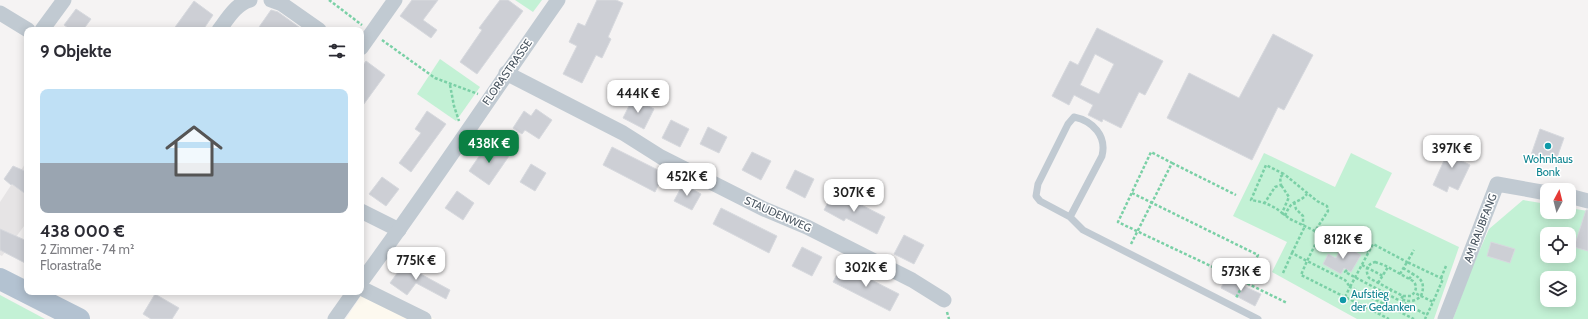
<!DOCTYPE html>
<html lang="de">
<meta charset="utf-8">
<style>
:root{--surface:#fff;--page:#f2f2f3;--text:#2b2b33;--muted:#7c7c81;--line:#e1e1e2;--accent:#0b8043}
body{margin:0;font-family:Cabin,sans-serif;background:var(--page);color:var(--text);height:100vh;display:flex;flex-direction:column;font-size:15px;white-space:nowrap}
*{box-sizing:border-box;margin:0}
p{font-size:13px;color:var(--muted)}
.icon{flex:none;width:22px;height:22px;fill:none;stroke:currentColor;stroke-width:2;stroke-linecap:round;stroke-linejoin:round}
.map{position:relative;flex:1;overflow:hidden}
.sheet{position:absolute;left:24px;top:27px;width:340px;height:268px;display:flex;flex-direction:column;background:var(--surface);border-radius:8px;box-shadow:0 2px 10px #0003}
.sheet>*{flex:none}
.needle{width:26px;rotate:7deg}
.buttons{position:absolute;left:1540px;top:183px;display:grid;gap:8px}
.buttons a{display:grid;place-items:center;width:36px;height:36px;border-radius:8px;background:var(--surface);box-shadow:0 2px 10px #0003;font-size:20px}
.price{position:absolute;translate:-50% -34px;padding:0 9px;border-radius:8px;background:#fff;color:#222;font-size:13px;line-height:26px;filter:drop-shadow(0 1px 2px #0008)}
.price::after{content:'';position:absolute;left:50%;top:24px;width:12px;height:9px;margin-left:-6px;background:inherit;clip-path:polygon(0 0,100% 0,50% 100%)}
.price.active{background:var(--accent);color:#fff}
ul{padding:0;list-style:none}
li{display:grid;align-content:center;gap:8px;height:212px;padding:0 16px}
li+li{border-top:1px solid var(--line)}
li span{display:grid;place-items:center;height:124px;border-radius:8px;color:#555}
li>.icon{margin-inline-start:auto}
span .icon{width:72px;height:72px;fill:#fffc;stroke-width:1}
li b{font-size:17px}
h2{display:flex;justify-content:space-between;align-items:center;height:48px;padding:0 16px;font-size:17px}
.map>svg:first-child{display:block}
.commercial{fill:#fdf9ef}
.education{fill:#e6e4e5}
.green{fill:#c3f1d5;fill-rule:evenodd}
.building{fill:#cdcfd5;stroke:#d7d9de;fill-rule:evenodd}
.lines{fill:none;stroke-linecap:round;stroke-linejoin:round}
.path{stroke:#7ad0a6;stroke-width:2.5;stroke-dasharray:3 2;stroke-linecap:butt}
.service{stroke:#c1cad2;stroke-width:7}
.minor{stroke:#c1cad2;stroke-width:15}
.primary{stroke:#b3c2d1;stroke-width:22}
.culture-dot{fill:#0f9aa8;stroke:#fff;stroke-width:1.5}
.labels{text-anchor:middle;stroke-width:3;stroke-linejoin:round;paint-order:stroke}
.street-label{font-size:11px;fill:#4a5661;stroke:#fff}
.culture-label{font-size:11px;fill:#0d838f;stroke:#fff}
</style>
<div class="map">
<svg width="1588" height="319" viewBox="0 0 1588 319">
<rect width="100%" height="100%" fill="#f5f3f3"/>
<polygon class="commercial" points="367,286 435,319 346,319"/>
<polygon class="education" points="27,161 27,222 2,256 0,255 0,202"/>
<g class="green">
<polygon points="515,0 542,0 533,12"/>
<polygon points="440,59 480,87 456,121 417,94"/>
<polygon points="1264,153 1335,187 1351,153 1392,173 1375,207 1459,247 1434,319 1357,319 1272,272 1287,242 1233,216"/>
<path d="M1523,200L1547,204V212H1569V208L1588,211V319H1453L1470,272L1489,229ZM1547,234H1569V256H1547ZM1547,278H1569V300H1547Z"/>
<polygon points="0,295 45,319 0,319"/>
</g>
<g class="building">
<polygon points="412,0 438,0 423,20 437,30 431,38 400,16"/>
<polygon points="500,0 508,0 523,11 477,74 460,62 482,30 479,28"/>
<polygon points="597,0 616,0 623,3 608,37 611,39 602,58 596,55 582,83 563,74 577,46 569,42 578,23 585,26"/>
<polygon points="194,1 213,15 203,30 173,30"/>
<polygon points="76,9 91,19 83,30 71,30 64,25"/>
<polygon points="271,10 278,12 303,30 257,30"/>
<path d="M1097,28L1163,61L1145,95L1139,92L1121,128L1103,119L1102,122L1088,115L1093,105L1074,95L1069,105L1052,96L1070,61L1078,65ZM1095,54L1114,64L1099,94L1080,85Z"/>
<polygon points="1273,34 1313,55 1284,110 1278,107 1252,160 1167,118 1189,73 1239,98"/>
<polygon points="366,61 385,75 361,108 361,68"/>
<polygon points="633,98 654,109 644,129 623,118"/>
<polygon points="536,109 552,120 539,139 525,130 522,134 513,128 524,111 531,116"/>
<polygon points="427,111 446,124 411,172 399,163 421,133 415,129"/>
<polygon points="671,120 689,129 680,147 662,138"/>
<polygon points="708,127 727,137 719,153 700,144"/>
<polygon points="1540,129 1564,138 1555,163 1531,155"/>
<polygon points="489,142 509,156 489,185 469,171"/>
<polygon points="1448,143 1467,152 1462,161 1470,165 1458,190 1449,186 1447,192 1433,185 1447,154 1443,153"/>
<polygon points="612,147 664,173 655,192 603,165"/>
<polygon points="752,152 771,161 761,180 742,170"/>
<polygon points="531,164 546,173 535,191 520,182"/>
<polygon points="13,166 27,172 27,195 12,184 11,185 4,179"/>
<polygon points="795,170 814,179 805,198 786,188"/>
<polygon points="382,177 399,189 386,206 369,194"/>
<polygon points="683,184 701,194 692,210 674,201"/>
<polygon points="457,191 474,203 463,220 445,208"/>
<polygon points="834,191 885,217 877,234 846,218 844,221 824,210"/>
<polygon points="721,208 777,236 769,253 713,224"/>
<polygon points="1586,210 1588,210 1588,251 1574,247"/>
<polygon points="0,229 27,241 27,264 0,250"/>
<polygon points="904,235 924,245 914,264 894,254"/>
<polygon points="1491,242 1515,249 1510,263 1487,256"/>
<polygon points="1343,245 1361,255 1351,272 1344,268 1341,274 1323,264 1328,254 1336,258"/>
<polygon points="802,247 822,257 812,276 792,266"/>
<polygon points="406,261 418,270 417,272 450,290 446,299 416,283 407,295 390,283"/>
<polygon points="842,265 899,294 890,311 833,282"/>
<polygon points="1226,278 1261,294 1255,306 1221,288"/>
<polygon points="155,294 179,308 172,319 151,319 143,314"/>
</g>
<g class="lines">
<g class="path">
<polyline points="329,0 362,25"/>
<polyline points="382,40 435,78 478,94"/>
<polyline points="450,85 454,106 459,121"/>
<polyline points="1172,163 1236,195"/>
<polyline points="1132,193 1258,255 1236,298"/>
<polyline points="1294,202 1296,209 1303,216 1303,225"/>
<path d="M1264,204L1275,187L1281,185L1280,177L1284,174L1266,165L1251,200C1263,202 1273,205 1282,213L1289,197L1281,185"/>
<polyline points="1282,213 1290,219 1315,231 1328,211 1327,206 1317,201 1284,174"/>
<path d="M1285,216C1292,197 1298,205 1307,194"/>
<polyline points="1315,231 1318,235 1318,239 1307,261 1345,280 1350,287 1373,244 1407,262 1414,250"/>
<path d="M1131,244L1172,163L1151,152L1118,222C1174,249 1231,275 1287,303"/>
<polyline points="1361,248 1369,252"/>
<polyline points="1292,253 1305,226"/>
<path d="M1375,262L1384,265L1413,281C1418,286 1416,292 1411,296H1403L1369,278C1365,270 1366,265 1375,262Z"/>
<polyline points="1362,265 1383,276"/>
<polyline points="1403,268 1413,274"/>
<polyline points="1347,270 1345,272 1427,315"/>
<polyline points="1283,273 1292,253 1307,261 1301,275 1389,319"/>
<polyline points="1400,274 1407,262 1443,279 1433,302"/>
<polyline points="1441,278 1446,266"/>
<path d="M1409,279L1413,274C1423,279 1425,286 1421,296L1415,293"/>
<polyline points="1378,283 1388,267"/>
<path d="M1403,296L1401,299C1408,302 1415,302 1421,296L1433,302L1425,319"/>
<polyline points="1345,297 1350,287 1414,319"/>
<polyline points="947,312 949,319"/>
<polyline points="1379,314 1391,290"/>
</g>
<path class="service" d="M1070,217L1040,201L1036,196L1038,184L1068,124L1074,117C1093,121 1107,136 1102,156L1070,217L1083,230L1258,319"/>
<g class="minor">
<polyline points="271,0 282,4 319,30"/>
<polyline points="0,13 28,30"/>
<polyline points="42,30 64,0"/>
<path d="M219,30C228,18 236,4 250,0"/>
<polyline points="361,48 395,0"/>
<polyline points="506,73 623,133 661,157 764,209 807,227 912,280 944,300"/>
<polyline points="1569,196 1588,201"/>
<polyline points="361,211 399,230"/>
<path d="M361,282C429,190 492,94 558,0"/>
<polyline points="361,288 424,319"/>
<polyline points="335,319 354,292"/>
<polyline points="1445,319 1497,184 1547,193"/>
</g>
<polyline class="primary" points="0,279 79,319"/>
</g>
<g class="culture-dot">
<circle cx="1548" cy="146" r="4"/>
<circle cx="1343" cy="300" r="4"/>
</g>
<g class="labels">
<g class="street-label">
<text transform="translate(507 72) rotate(-55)" y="4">FLORASTRASSE</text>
<text transform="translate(778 214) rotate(24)" y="4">STAUDENWEG</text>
<text transform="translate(1480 228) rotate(-69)" y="4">AM RAUBFANG</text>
</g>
<g class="culture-label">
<text x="1548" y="163">Wohnhaus<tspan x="1548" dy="13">Bonk</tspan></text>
<text x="1351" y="298" text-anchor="start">Aufstieg<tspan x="1351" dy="13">der Gedanken</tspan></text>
</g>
</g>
</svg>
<div class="buttons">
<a><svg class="needle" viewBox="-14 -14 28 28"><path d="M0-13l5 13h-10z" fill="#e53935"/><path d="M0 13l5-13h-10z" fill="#7c7c81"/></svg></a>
<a><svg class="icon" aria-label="locate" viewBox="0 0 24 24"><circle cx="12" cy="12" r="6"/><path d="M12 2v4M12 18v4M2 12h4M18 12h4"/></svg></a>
<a><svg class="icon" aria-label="layers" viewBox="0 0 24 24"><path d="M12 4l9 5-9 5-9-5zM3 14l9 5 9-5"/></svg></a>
</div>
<b class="price" style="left:638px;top:114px">444K €</b>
<b class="price active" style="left:489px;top:164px">438K €</b>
<b class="price" style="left:1452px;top:169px">397K €</b>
<b class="price" style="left:687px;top:197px">452K €</b>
<b class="price" style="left:854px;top:213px">307K €</b>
<b class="price" style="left:1343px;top:260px">812K €</b>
<b class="price" style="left:416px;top:281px">775K €</b>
<b class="price" style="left:866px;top:288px">302K €</b>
<b class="price" style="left:1241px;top:292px">573K €</b>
<section class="sheet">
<h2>9 Objekte<svg class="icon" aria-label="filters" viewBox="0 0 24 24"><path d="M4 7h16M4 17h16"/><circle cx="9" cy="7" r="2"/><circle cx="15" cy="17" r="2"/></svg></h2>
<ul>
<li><span style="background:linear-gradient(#bfe0f5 60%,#9aa5b1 0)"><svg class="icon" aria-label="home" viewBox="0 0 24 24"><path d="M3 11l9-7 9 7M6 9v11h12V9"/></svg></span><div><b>438 000 €</b><p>2 Zimmer · 74 m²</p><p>Florastraße</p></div></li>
</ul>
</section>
</div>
